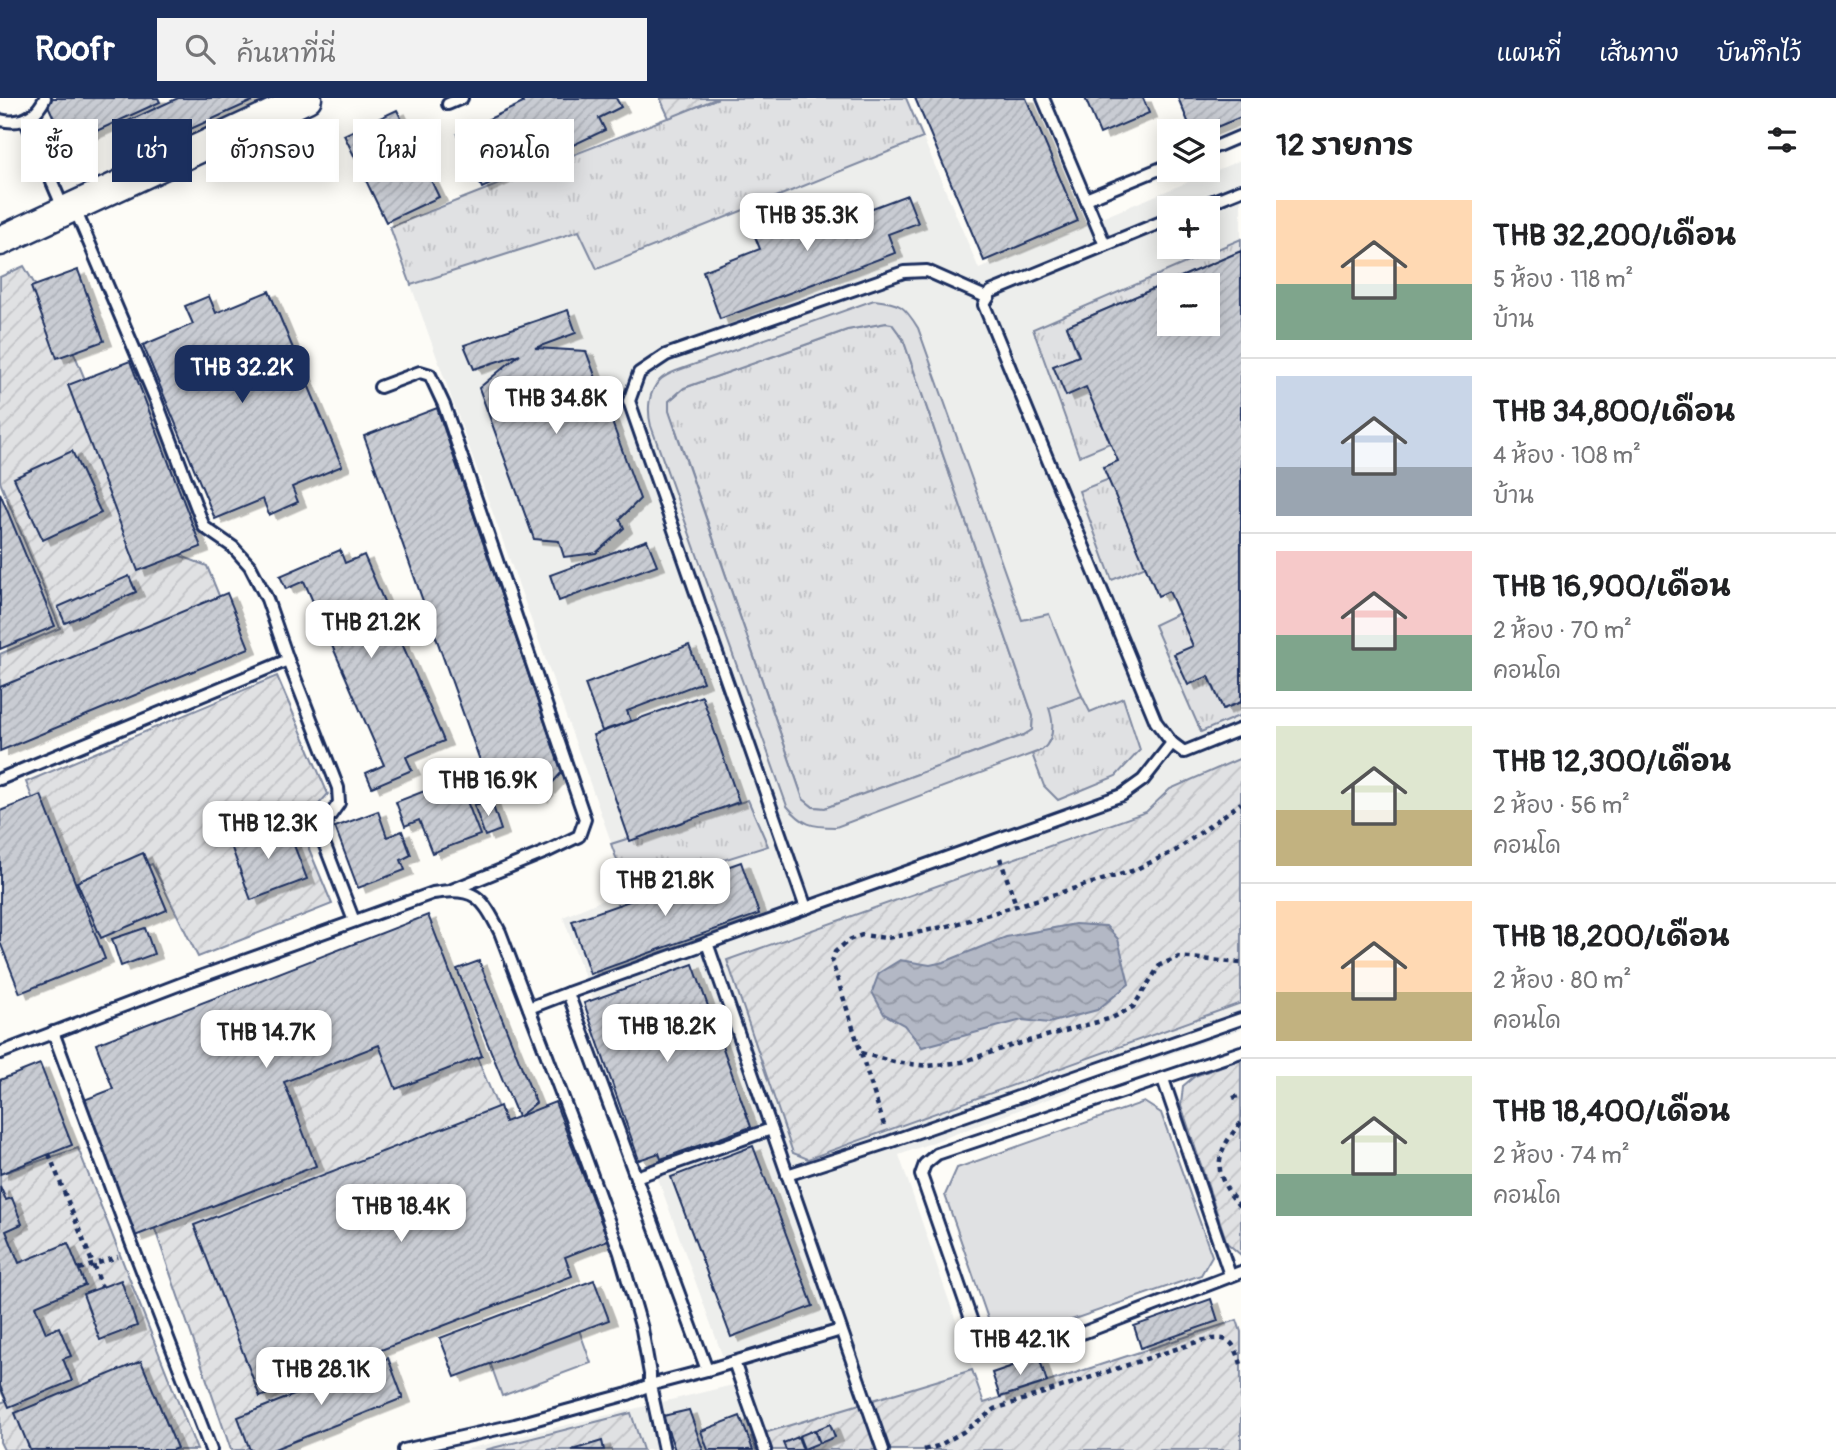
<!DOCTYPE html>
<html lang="th">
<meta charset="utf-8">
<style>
:root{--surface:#fff;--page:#f2f2f2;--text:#202124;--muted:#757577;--line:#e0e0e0;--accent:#1b2f5e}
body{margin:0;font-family:Pangolin,"Playpen Sans Thai",sans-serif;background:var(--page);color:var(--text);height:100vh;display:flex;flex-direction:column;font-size:26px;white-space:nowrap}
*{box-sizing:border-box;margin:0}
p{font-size:23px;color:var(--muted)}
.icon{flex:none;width:38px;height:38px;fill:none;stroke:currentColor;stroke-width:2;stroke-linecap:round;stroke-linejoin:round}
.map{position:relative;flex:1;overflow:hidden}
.side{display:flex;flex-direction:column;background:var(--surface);width:595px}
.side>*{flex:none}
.hud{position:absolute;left:21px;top:21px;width:665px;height:63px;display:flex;gap:14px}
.tools{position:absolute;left:1157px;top:21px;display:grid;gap:14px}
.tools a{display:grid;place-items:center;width:63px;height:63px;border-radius:0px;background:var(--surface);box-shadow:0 4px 18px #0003;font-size:35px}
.price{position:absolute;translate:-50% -60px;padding:0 16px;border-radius:14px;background:#fff;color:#222;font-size:23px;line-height:46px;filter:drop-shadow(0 2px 4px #0008)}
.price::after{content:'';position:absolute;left:50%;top:42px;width:21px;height:16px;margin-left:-10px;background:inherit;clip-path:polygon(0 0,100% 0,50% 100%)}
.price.selected{background:var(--accent);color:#fff}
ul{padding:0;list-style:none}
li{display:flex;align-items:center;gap:21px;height:175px;padding:0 35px}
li+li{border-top:2px solid var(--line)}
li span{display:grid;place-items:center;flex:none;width:196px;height:140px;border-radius:0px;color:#555}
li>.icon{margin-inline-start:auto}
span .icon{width:84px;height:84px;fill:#fffc;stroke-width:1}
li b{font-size:30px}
h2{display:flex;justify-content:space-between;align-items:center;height:84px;padding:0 35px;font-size:30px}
.chip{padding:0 24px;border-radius:0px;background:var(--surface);box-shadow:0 4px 18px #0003;font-size:24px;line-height:63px}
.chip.selected{background:var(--accent);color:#fff}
header{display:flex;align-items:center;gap:42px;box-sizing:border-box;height:98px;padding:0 35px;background:var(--accent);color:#fff}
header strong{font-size:33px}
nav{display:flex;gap:38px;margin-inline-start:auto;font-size:24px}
.search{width:490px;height:63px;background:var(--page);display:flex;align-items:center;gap:18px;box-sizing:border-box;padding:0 24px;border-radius:0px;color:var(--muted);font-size:26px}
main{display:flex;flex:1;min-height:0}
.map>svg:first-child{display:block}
.built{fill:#edeeec;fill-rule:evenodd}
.grass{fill:url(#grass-tufts);stroke:#7e88a0;stroke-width:2}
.garden{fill:url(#garden-furrows);stroke:#7e88a0;stroke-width:2}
.pitch{fill:#e0e1e3;stroke:#7e88a0;stroke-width:2;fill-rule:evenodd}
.water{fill:url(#water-waves);stroke:#76819c;stroke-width:2}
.building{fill:url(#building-hatch);stroke:#1b2f5e;stroke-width:2;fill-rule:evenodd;filter:url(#shadow)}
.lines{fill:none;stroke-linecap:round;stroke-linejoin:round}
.service-casing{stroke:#1b2f5e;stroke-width:16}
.tertiary-casing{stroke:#1b2f5e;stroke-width:33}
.path{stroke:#1b2f5e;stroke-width:4.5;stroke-dasharray:5 5;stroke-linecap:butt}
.service{stroke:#fdfcf7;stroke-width:10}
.tertiary{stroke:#fdfcf7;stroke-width:28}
</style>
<header>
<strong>Roofr</strong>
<div class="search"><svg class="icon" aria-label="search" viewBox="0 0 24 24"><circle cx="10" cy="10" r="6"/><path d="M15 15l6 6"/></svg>ค้นหาที่นี่</div>
<nav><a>แผนที่</a><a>เส้นทาง</a><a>บันทึกไว้</a></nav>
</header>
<main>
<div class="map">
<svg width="1241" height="1352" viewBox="0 0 1241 1352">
<defs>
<pattern id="grass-tufts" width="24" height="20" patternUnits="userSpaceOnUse" patternTransform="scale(1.75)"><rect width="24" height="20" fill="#e0e1e3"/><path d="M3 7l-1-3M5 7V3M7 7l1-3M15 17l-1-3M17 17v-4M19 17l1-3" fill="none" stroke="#c0c1c5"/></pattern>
<pattern id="garden-furrows" width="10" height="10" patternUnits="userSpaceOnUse" patternTransform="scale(1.75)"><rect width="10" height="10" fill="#e0e1e3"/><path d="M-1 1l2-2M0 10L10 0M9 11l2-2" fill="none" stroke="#c0c1c5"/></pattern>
<pattern id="water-waves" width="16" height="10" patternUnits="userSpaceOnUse" patternTransform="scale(1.75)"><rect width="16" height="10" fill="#b3b8c5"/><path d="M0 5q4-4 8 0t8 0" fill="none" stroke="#9196a3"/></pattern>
<pattern id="building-hatch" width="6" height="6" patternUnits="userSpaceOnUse" patternTransform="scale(1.75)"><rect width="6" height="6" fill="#c9ccd3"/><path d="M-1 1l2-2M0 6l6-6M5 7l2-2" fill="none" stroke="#acb0b8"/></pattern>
<filter id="shadow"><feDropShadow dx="8" dy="4.5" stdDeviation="0" flood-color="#0004"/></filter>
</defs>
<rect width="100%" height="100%" fill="#fdfcf7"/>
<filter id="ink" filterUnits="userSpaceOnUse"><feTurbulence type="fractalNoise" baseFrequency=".0143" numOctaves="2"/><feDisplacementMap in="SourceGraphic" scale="14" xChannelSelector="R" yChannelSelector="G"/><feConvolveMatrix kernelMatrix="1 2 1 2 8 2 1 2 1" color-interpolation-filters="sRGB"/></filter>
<g filter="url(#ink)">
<path class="built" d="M718,0H906L979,171L1241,62V931L1109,978L899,1057L984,1305L1237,1222L1241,1234V1352H463L733,1287L563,819L628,791L390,129ZM1169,110H1208V149H1169ZM1169,187H1208V226H1169Z"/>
<g class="grass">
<polygon points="718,0 906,0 923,40 597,171 579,133 411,187 390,129"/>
<polygon points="1241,141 1241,153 1067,228 1110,345 1079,358 1033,231"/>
<polygon points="886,225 892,226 903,241 1033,618 1032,632 1024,637 825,710 813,709 803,701 669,312 669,303 684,290 847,232"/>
<polygon points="1109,381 1146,468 1112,482 1079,393"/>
<polygon points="1179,515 1223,611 1241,604 1241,617 1201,634 1154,527"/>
<path d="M1082,598L1090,614L1123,600L1140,652L1116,678L1058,702L1044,688L1032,656C1057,646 1052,633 1049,610Z"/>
<polygon points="748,702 768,748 628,792 611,746"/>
</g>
<g class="garden">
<polygon points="660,0 718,0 669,20"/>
<polygon points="24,168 72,250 153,447 207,468 222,505 0,597 0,556 60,530 0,384 0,179"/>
<polygon points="277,578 328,696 311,715 309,751 332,806 198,859 152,766 71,796 26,684"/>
<polygon points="1241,660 1241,905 808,1061 793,1055 727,862 1146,714 1170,691"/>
<polygon points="455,906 515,1051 296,1312 245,1352 231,1352 126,1047"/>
<polygon points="1241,961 1241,1157 1227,1145 1181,1007 1183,988 1195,978"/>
<polygon points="78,1050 197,1352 4,1352 0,1344 0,1305 6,1303 0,1291 0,1076"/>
<polygon points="1237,1222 1241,1234 1241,1352 756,1352 751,1339 972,1272 984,1305"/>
<polygon points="631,1315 643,1352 485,1352"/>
</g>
<g class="pitch">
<path d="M874,202C900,205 904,207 918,230L1022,522L1049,516L1082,598L1049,610C1054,625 1055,641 1042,652L836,729C811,729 803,727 787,708L651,328C647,312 648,294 660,282C664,278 671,275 676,273ZM886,225L892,226L903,241L1033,618L1032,632L1024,637L825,710L813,709L803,701L669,313V303L684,290L847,232Z"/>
<polygon points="1144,1004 1161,1015 1212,1158 1201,1177 1011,1243 992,1232 945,1097 957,1070"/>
<polygon points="570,1207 591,1265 502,1298 481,1239"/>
</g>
<polygon class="water" points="1075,826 1106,828 1118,841 1129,886 1097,912 1049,925 1022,922 922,949 904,927 884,916 872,894 879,875 900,862 930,867 944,864 1006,839"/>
<g class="building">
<polygon points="53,0 158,0 160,4 66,47 46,3"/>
<polygon points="178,0 259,0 142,53 128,23"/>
<polygon points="521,0 616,0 621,9 599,20 605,32 482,90 457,36 523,5"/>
<polygon points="915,0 1026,0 1078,123 984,163"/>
<polygon points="1085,0 1143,0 1149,15 1100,36"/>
<polygon points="1178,0 1241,0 1241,19 1207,33 1192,33"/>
<polygon points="397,12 439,99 386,124 344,37"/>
<polygon points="907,97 918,125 888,136 895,155 720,221 703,173 760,151 754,136 848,101 854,117"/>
<path d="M1241,153V604L1223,611L1209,578L1188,587L1174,556L1193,548L1169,493L1158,498L1103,369L1118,363L1086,289L1066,298L1053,268L1079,258L1067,228ZM1169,187H1208V226H1169Z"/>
<polygon points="78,172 104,243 57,260 31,189"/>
<polygon points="269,193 342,368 292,389 298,404 269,417 263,401 215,421 143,247 193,226 185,208 209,198 216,215"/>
<polygon points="568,212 576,235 535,250 586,253 640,401 620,421 624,430 596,455 564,459 559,443 534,441 479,290 520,256 474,271 464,247"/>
<polygon points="130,263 201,449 138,473 68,287"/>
<polygon points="437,310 562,674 540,699 520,685 492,696 364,338"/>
<polygon points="72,353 101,415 43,442 14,380"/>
<polygon points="0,395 55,528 0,551"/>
<polygon points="647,442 657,467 559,503 550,477"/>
<polygon points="340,452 345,465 364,457 444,643 406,659 412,672 372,689 366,675 384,667 304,483 286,491 280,478"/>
<polygon points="129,478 136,494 65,525 58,509"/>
<polygon points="227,495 249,550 0,653 0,589"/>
<polygon points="689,547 703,584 627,613 631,623 602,633 585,586"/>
<polygon points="702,598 739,704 630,743 593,637"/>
<polygon points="458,680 480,737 432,755 419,722 405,728 396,704"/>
<polygon points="41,697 105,861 20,895 0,844 0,713"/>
<polygon points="491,702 501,732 485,738 474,707"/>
<polygon points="378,713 387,739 402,733 411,757 401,762 405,772 358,790 335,729"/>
<polygon points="285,724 307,781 251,802 230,745"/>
<polygon points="143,755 167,812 101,840 77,784"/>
<polygon points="741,764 759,816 590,876 572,823"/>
<polygon points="428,817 482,958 396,991 379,947 284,984 316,1068 135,1138 84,1002 113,991 96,946"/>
<polygon points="145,830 154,856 121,868 112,841"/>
<polygon points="479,863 536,1005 518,1019 457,871"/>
<polygon points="693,866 751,1029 661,1061 659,1055 639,1062 584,905"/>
<polygon points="40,966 72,1047 0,1076 0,982"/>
<polygon points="555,1004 608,1142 565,1159 572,1178 260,1299 194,1127 500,1008 505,1024"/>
<polygon points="753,1048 813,1208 731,1239 671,1079"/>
<polygon points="0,1088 6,1102 12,1100 22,1126 6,1133 19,1165 68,1145 85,1187 35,1208 46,1235 59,1229 71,1258 63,1261 72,1283 9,1309 0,1288"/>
<polygon points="121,1182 137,1228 100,1242 83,1196"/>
<polygon points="594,1182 609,1222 455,1279 440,1240"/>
<polygon points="1211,1201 1218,1223 1141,1250 1134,1228"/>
<polygon points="1039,1259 1047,1284 1000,1299 992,1275"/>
<polygon points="388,1260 403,1300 272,1352 250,1352 238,1319"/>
<polygon points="141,1263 177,1350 172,1352 30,1352 15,1315"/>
<polygon points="689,1312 703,1352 675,1352 663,1318"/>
<polygon points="740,1318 753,1352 708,1352 701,1333"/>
<polygon points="830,1326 835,1339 820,1345 815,1332"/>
<polygon points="814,1332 819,1345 804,1351 799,1338"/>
<polygon points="798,1339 803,1352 786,1352 783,1345"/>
<polygon points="602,1343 604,1352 572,1352"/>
</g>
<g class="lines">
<g class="service-casing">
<g id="service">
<polyline points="1043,0 1105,147"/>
<polyline points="448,6 462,0"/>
<polyline points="25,21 64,112"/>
<path d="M0,22C21,27 36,19 45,0"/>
<polyline points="1208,52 1241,38"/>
<polyline points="1086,101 1169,67"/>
<polyline points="74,109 156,302 204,429 233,449 250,468 267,501 288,562 338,690 339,705 327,722 324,745 354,823"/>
<polyline points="1196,110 1241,92"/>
<polyline points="1169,121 991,194 984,207 1156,624 1172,645 1184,654 1241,631"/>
<polyline points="380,289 420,274 430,277 444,307 585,721 579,738 548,753 452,792"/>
<polyline points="0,681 288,562"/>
<polyline points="806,810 629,303 639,275 666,257 904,174 927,173 988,200"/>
<polyline points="707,845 883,1352"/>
<polyline points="529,910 568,895"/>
<polyline points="53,934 131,1144 211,1352"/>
<polyline points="1241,954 937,1056 925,1066 921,1077 979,1244 989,1254 1003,1259 1085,1234 1241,1174"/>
<path d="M0,955L191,882L433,795C475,788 482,799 500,834L582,1050L620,1155L642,1231L650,1276V1287L628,1296L515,1327L404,1352"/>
<polyline points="1163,981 1230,1177"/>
<polyline points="787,1077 889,1044 1241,921"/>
<polyline points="636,1079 771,1031"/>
<polyline points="734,1264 765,1352"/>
<polyline points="707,1272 568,895 1122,697 1143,682 1172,645"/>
<polyline points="664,1352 650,1287 707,1272 841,1232"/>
</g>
</g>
<g class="tertiary-casing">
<polyline id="tertiary" points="0,143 307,0"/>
</g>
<g class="path">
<polyline points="1000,760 1015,804"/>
<polyline points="861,955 894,964 928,968 962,964 1010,948 1112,920 1133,909 1160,867 1179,859 1241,865"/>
<polyline points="1233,1000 1241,997"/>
<path d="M1241,1025C1212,1058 1213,1077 1241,1110"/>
<polyline points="884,1027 832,864 835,854 849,842 862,837 886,840 916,835 956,826 1132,773 1175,753 1241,705"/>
<polyline points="49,1056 102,1189"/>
<polyline points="79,1171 118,1159"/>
<path d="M924,1352L938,1348L963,1334L995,1311L1200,1243C1226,1238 1233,1239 1241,1266"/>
</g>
<use href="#service" class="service"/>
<use href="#tertiary" class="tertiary"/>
</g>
</g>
</svg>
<div class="tools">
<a><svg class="icon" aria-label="layers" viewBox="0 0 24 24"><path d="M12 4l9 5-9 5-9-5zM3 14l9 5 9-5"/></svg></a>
<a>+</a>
<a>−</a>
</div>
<b class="price" style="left:807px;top:155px">THB 35.3K</b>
<b class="price selected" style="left:242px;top:307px">THB 32.2K</b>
<b class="price" style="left:556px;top:338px">THB 34.8K</b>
<b class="price" style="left:371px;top:562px">THB 21.2K</b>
<b class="price" style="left:488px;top:720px">THB 16.9K</b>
<b class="price" style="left:268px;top:763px">THB 12.3K</b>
<b class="price" style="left:665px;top:820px">THB 21.8K</b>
<b class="price" style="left:667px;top:966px">THB 18.2K</b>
<b class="price" style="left:266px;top:972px">THB 14.7K</b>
<b class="price" style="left:401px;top:1146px">THB 18.4K</b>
<b class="price" style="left:1020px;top:1279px">THB 42.1K</b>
<b class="price" style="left:321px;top:1309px">THB 28.1K</b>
<div class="hud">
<a class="chip">ซื้อ</a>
<a class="chip selected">เช่า</a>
<a class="chip">ตัวกรอง</a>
<a class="chip">ใหม่</a>
<a class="chip">คอนโด</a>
</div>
</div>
<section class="side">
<h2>12 รายการ<svg class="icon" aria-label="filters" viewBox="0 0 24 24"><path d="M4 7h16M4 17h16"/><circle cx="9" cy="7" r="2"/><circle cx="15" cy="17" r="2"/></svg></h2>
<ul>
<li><span style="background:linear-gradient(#ffd9b3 60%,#7fa58c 0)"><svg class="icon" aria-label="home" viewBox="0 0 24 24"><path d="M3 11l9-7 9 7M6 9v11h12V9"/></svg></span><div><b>THB 32,200/เดือน</b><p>5 ห้อง · 118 m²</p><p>บ้าน</p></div></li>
<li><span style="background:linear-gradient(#c9d6e8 65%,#9aa5b1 0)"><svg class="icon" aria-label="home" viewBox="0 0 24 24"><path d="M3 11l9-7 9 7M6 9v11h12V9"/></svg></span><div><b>THB 34,800/เดือน</b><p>4 ห้อง · 108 m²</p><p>บ้าน</p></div></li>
<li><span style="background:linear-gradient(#f6c9c9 60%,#7fa58c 0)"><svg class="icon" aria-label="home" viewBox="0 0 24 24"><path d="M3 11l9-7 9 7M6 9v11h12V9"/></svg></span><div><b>THB 16,900/เดือน</b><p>2 ห้อง · 70 m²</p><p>คอนโด</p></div></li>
<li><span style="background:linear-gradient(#dfe7d0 60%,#c2b280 0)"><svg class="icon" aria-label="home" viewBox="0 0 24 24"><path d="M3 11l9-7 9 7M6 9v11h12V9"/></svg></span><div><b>THB 12,300/เดือน</b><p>2 ห้อง · 56 m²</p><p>คอนโด</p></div></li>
<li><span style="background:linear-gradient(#ffd9b3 65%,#c2b280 0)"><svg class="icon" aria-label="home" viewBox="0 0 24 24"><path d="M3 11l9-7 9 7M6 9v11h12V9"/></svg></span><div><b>THB 18,200/เดือน</b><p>2 ห้อง · 80 m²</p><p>คอนโด</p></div></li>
<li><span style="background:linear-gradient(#dfe7d0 70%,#7fa58c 0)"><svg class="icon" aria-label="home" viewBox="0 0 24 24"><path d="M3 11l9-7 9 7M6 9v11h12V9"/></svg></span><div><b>THB 18,400/เดือน</b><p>2 ห้อง · 74 m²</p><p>คอนโด</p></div></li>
</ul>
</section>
</main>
